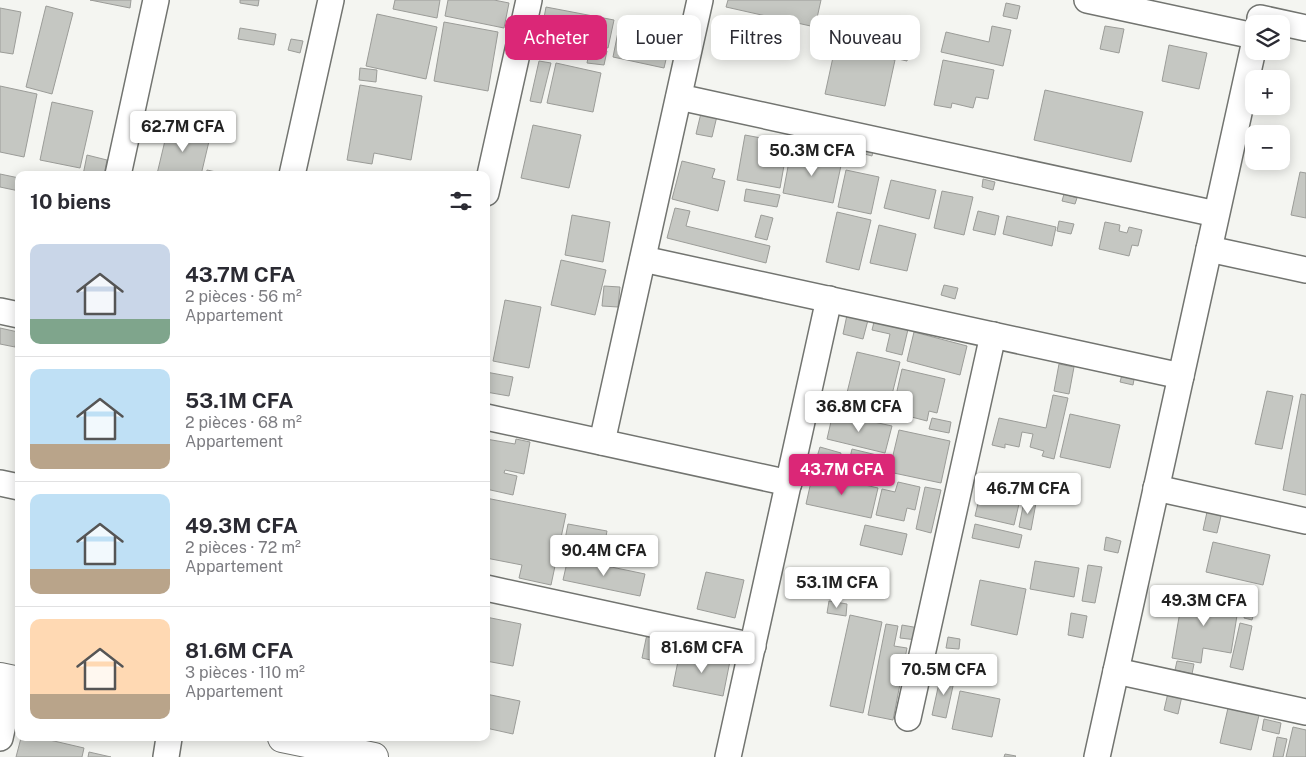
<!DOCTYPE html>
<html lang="fr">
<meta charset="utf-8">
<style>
:root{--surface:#fff;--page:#f7f7f7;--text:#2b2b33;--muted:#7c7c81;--line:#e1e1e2;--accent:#db2777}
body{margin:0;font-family:"Public Sans",sans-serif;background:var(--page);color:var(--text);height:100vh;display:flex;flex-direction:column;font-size:19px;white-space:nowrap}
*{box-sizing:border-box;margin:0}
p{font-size:16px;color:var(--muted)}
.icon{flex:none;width:28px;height:28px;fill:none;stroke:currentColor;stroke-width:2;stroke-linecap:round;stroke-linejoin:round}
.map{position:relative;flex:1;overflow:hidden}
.sheet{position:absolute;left:15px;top:171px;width:475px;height:570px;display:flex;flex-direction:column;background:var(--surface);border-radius:10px;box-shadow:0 2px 12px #0003}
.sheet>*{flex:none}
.banner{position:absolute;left:505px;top:15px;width:475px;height:45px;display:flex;gap:10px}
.buttons{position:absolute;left:1245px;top:15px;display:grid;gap:10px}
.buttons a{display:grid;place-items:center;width:45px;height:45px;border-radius:10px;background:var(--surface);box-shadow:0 2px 12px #0003;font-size:25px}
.price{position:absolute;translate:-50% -42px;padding:0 11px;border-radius:5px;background:#fff;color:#222;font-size:16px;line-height:32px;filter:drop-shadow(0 1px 2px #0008)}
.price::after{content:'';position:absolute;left:50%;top:30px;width:15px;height:11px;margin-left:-8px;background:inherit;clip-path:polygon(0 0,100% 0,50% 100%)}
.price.active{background:var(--accent);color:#fff}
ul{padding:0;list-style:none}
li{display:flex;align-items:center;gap:15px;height:125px;padding:0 15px}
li+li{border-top:1px solid var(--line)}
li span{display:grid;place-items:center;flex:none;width:140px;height:100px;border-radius:10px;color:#555}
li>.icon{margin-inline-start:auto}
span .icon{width:60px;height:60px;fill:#fffc;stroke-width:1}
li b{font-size:21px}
h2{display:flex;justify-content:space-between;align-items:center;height:60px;padding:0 15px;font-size:21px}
.pill{padding:0 18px;border-radius:10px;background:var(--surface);box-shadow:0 2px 12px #0003;font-size:18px;line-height:45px}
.pill.active{background:var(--accent);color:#fff}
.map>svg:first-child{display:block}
.building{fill:#c5c7c2;stroke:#9b9c98}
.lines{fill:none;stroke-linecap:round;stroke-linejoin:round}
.minor-casing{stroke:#727470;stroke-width:28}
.major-casing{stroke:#727470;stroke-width:30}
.minor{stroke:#fff;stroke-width:25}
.major{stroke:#fff;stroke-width:28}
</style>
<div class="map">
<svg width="1306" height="757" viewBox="0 0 1306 757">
<rect width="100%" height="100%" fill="#f4f5f1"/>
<g class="building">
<polygon points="90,0 131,0 130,8"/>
<polygon points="240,0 259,0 258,6 240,3"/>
<polygon points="395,0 440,0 437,18 393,9"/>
<polygon points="448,0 494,0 509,3 504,28 445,16"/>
<polygon points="728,0 821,0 815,27 726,7"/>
<polygon points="1006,3 1020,6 1017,19 1003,16"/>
<polygon points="46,6 73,13 52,94 26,87"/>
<polygon points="546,7 614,20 608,48 541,34"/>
<polygon points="0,8 21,12 13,54 0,52"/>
<polygon points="377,14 437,27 426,79 366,66"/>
<polygon points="444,22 498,32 488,91 434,81"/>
<polygon points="620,22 672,34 664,68 613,57"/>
<polygon points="992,26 1011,30 1003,66 941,52 946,32 989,42"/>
<polygon points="1105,26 1124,29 1119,53 1100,49"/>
<polygon points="240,28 276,34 274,45 238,39"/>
<polygon points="291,39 303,41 300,53 288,50"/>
<polygon points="545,44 559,46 557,58 543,57"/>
<polygon points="1169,45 1207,53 1199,89 1162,81"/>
<polygon points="896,47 909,50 907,61 894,58"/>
<polygon points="590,48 607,51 604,65 587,63"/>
<polygon points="835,48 895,60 885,106 825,94"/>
<polygon points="943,60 994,70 988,99 976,97 973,108 952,103 951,108 934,105"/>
<polygon points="539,61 551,63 541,103 530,101"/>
<polygon points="556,63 601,73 593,112 547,103"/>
<polygon points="360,68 377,70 376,82 359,80"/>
<polygon points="360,85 422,96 411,160 374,153 372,164 347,160"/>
<polygon points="0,86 37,94 24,157 0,152"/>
<polygon points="1045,90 1143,112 1131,162 1034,140"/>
<polygon points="52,102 93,111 80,168 40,160"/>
<polygon points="701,113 717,116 712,137 696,134"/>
<polygon points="533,125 581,135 569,188 521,178"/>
<polygon points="168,128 210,137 201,175 157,174"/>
<polygon points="793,132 817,137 815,148 790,142"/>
<polygon points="745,135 788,143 780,188 737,180"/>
<polygon points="839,142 852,144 849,153 837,150"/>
<polygon points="859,144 874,147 872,156 857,152"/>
<polygon points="791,151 842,161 833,203 783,193"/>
<polygon points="87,155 107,160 104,175 83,175"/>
<polygon points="682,161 715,169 712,178 725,181 718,211 672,199"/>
<polygon points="207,170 230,175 206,175"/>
<polygon points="846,170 879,177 871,214 838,207"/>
<polygon points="1300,172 1306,173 1306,218 1291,215"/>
<polygon points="0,174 19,178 19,191 0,187"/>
<polygon points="983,179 995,182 993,190 982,187"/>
<polygon points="891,180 936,190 929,219 884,208"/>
<polygon points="746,189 780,195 777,207 744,201"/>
<polygon points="942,191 973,197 964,235 934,228"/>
<polygon points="1064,194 1077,198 1075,204 1062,201"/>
<polygon points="675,208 690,211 686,226 770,246 766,263 667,238"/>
<polygon points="978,211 999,216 995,235 973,230"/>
<polygon points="837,212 871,220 859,270 826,262"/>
<polygon points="572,215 610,222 603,262 565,255"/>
<polygon points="761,215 773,218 767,240 755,237"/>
<polygon points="1007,216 1056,227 1052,246 1003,234"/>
<polygon points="1059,221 1074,224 1071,234 1057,231"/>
<polygon points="1105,222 1120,225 1119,231 1127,233 1129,227 1142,230 1138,246 1132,245 1129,256 1099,249"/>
<polygon points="879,225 916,234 907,271 870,263"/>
<polygon points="561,260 606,270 595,315 551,305"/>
<polygon points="944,285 958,288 955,299 941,295"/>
<polygon points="604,286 620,287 618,307 602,306"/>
<polygon points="505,300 541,307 529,368 493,361"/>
<polygon points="847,315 868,320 863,339 843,334"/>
<polygon points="875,318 909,325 902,355 886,351 890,334 872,330"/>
<polygon points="0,328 18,332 15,347 0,344"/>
<polygon points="914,332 967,346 960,375 907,361"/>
<polygon points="857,352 900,362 887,415 844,405"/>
<polygon points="1059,364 1074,367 1069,394 1054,391"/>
<polygon points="902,369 945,379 937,413 929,411 927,421 900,414 902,405 894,404"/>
<polygon points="1123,371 1135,374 1133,385 1120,382"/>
<polygon points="486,372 513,377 509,396 486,392"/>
<polygon points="1267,391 1293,396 1282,449 1255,444"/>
<polygon points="1301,394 1306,395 1306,495 1283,490"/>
<polygon points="1053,395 1068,398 1054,459 1042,456 1044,451 1030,447 1033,434 1022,432 1019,447 1005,444 1005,448 992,445 999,418 1046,428"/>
<polygon points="833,413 892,426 885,453 827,439"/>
<polygon points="1070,414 1120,425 1110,468 1060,457"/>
<polygon points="932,418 951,422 949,433 929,429"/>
<polygon points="899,430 950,441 941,483 889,472"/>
<polygon points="486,439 515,444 516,439 530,442 524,474 505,470 504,473 517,476 513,495 486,489"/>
<polygon points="820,447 841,453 835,476 813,470"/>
<polygon points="852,449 885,457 879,483 846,475"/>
<polygon points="813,473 878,488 871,518 806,504"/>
<polygon points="984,478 1023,487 1014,525 975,516"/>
<polygon points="898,482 920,487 915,510 907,508 904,521 876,515 882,489 895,492"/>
<polygon points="925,487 941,490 931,533 916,529"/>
<polygon points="486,498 566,514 551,585 519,578 522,565 486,558"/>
<polygon points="1024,501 1036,503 1031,530 1019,527"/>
<polygon points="1207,512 1221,516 1217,533 1203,530"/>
<polygon points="568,524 607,531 601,563 562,555"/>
<polygon points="975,524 1022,535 1019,548 972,538"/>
<polygon points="865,525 907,534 902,555 860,545"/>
<polygon points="1106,537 1121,541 1118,553 1104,550"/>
<polygon points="1213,542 1270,555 1263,585 1206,572"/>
<polygon points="568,558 645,574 640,596 563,580"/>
<polygon points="1035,561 1079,568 1074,597 1030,589"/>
<polygon points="1088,565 1102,567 1095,603 1082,601"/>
<polygon points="706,572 744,580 735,618 697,609"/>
<polygon points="980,580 1026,589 1017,635 971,625"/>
<polygon points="1183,594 1239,603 1231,653 1203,648 1201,663 1172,658"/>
<polygon points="1249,599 1257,601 1252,620 1244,618"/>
<polygon points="829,601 847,604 846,616 827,613"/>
<polygon points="1071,613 1087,616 1083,638 1068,635"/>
<polygon points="850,615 882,622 863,713 830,706"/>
<polygon points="486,617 521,624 513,666 486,661"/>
<polygon points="1240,623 1252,626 1243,670 1230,667"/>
<polygon points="886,624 898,626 894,646 907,648 893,720 868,715"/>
<polygon points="902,625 919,628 917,640 900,638"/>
<polygon points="647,634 664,638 659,662 642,658"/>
<polygon points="948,637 960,639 959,649 946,648"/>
<polygon points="680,651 730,661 723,696 673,686"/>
<polygon points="1177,661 1194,664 1192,674 1175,670"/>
<polygon points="941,674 955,677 946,718 932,715"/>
<polygon points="960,691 1000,699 992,737 952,729"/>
<polygon points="1168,693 1182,696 1178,714 1164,710"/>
<polygon points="486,694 520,701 513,734 486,728"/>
<polygon points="1228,708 1259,715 1251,750 1220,743"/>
<polygon points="1264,719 1281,723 1279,734 1262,730"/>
<polygon points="1293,727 1306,730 1306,757 1286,757"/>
<polygon points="1277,737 1287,739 1283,757 1273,757"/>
<polygon points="21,738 41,738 84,748 82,757 16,757"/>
<polygon points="89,752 111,757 88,757"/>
<polygon points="1005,754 1016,756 1015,757 1004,757"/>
</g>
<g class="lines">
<g class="minor-casing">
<g id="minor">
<polyline points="1087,0 1254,36"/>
<polyline points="1260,18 1306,28"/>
<polyline points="679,97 1216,214"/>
<polyline points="118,175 156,0"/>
<polyline points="292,175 331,0"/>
<polyline points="486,193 529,0"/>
<polyline points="1209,249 1306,270"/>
<polyline points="643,259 1181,376"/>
<polyline points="0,311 19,315"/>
<polyline points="486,417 789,483"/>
<polyline points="602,442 700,0"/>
<polyline points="0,483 19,487"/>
<polyline points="1156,488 1306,521"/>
<polyline points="486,588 753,646"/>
<polyline points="1116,671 1306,712"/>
<polyline points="908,718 993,335"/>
<polyline points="0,738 13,680"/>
<polyline points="166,757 169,738"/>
<polyline points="728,757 829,299"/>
<polyline points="1097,757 1254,45"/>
</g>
</g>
<g class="major-casing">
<g id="major">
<polyline points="0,677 19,681"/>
<polyline points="282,738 374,757"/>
</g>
</g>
<use href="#minor" class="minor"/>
<use href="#major" class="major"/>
</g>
</svg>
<div class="buttons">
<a><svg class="icon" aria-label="layers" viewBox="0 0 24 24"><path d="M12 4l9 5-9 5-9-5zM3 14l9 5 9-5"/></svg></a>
<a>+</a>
<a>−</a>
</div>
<b class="price" style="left:183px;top:153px">62.7M CFA</b>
<b class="price" style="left:812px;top:177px">50.3M CFA</b>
<b class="price" style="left:859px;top:433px">36.8M CFA</b>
<b class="price active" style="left:842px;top:496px">43.7M CFA</b>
<b class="price" style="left:1028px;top:515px">46.7M CFA</b>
<b class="price" style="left:604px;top:577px">90.4M CFA</b>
<b class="price" style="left:837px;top:609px">53.1M CFA</b>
<b class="price" style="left:1204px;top:627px">49.3M CFA</b>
<b class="price" style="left:702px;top:674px">81.6M CFA</b>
<b class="price" style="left:944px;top:696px">70.5M CFA</b>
<div class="banner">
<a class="pill active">Acheter</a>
<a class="pill">Louer</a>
<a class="pill">Filtres</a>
<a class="pill">Nouveau</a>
</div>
<section class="sheet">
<h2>10 biens<svg class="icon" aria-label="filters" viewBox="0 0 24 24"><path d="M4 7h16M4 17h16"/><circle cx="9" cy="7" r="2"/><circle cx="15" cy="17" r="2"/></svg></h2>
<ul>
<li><span style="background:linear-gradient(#c9d6e8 75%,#7fa58c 0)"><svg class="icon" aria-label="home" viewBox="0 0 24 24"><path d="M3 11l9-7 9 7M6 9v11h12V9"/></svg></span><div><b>43.7M CFA</b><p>2 pièces · 56 m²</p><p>Appartement</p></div></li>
<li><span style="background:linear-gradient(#bfe0f5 75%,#b9a48a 0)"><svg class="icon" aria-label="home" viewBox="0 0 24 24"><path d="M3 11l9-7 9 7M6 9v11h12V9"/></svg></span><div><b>53.1M CFA</b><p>2 pièces · 68 m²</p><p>Appartement</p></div></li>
<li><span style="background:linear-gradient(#bfe0f5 75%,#b9a48a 0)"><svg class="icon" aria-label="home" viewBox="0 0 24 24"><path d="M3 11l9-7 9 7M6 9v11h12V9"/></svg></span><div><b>49.3M CFA</b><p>2 pièces · 72 m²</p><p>Appartement</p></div></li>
<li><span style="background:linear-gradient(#ffd9b3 75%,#b9a48a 0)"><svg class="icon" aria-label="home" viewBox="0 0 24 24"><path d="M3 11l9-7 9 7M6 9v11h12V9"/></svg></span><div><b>81.6M CFA</b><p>3 pièces · 110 m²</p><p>Appartement</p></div></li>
</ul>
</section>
</div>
